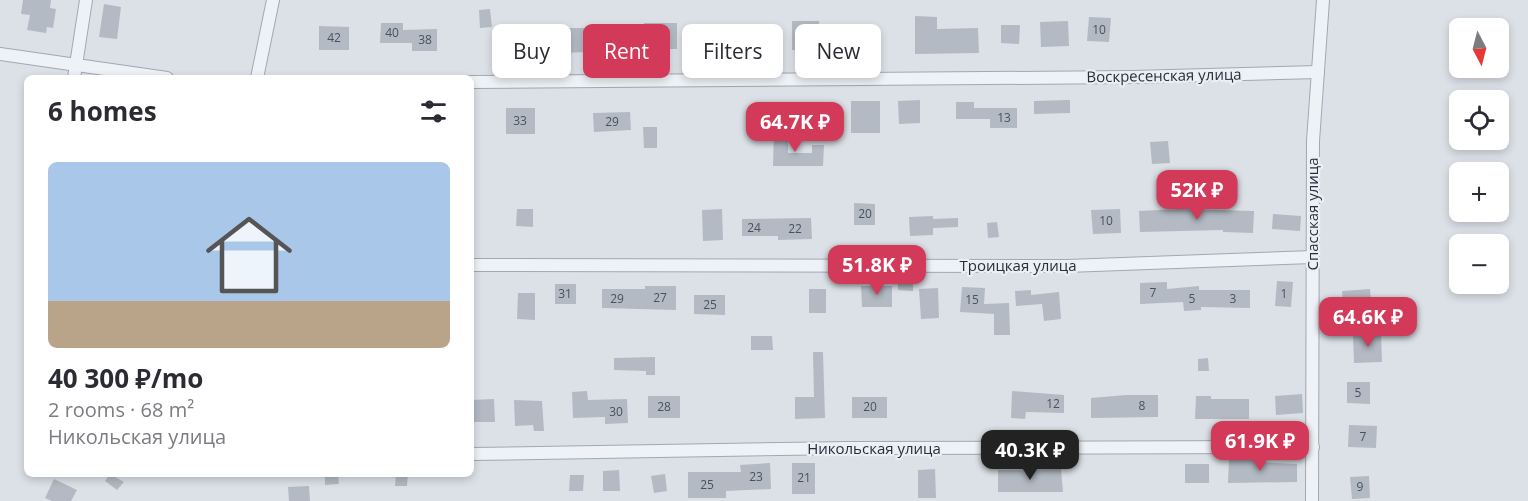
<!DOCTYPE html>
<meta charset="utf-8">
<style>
:root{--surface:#fff;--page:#f7f7f7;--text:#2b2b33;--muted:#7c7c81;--line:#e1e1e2;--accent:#d33959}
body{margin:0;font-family:"Open Sans",sans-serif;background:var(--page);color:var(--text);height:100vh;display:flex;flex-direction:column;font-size:22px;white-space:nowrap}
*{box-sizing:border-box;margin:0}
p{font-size:20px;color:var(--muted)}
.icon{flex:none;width:33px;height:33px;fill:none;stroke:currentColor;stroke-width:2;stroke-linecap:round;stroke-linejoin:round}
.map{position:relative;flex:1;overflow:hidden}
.details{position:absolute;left:24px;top:75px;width:450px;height:402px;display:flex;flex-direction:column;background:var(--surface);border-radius:9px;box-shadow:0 3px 9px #0003}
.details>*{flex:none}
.top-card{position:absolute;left:492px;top:24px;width:570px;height:54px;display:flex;gap:12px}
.needle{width:39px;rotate:173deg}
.fabs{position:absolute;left:1449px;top:18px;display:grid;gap:12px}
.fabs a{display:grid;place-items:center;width:60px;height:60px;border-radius:9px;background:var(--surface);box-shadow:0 3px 9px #0003;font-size:30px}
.price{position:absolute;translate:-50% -51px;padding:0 14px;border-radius:12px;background:var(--accent);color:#fff;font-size:20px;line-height:39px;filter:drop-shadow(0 2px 3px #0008)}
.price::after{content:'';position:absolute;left:50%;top:36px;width:18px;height:14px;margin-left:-9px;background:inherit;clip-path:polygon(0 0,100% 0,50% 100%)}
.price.current{background:#222;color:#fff}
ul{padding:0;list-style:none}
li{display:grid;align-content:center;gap:12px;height:318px;padding:0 24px}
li+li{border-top:2px solid var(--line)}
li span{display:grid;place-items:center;height:186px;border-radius:9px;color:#555}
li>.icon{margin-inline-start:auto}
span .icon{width:108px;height:108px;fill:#fffc;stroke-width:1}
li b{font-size:26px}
h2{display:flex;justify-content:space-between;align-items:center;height:72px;padding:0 24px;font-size:26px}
.chip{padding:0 21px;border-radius:9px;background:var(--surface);box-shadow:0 3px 9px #0003;font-size:21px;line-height:54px}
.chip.current{background:var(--accent);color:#fff}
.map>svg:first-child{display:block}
.building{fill:#b3bac3}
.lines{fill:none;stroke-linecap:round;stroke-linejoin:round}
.minor-casing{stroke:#a1a8b1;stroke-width:14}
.minor{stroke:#eef1f5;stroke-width:12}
.labels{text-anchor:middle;stroke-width:4.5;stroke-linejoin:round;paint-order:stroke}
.number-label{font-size:12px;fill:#48525e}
.street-label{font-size:15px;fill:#252f3d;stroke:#ebeff4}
</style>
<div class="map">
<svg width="1528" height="501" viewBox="0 0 1528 501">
<rect width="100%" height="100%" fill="#dce1e7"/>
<g class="building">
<polygon points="23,0 51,0 50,8 56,9 53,28 47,27 46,33 27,30 30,15 21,14"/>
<polygon points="104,4 121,7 117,39 99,37"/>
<polygon points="490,9 492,27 480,28 479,10"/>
<polygon points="915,16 937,17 937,29 978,28 979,53 915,54"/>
<polygon points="1089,17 1111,18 1109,42 1087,41"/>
<rect x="792" y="21" width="27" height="29"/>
<polygon points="1068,21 1069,46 1041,47 1040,22"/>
<polygon points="381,23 403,23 403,30 437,29 437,51 412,51 412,43 380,43"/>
<rect x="644" y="23" width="33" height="26"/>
<polygon points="620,24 620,51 558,53 559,28 591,28 590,25"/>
<polygon points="735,24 769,27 767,54 733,51"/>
<polygon points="1001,25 1020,25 1019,44 1001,43"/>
<polygon points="319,26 349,27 349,50 319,50"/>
<polygon points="699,30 716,30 715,52 699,52"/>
<rect x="857" y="36" width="20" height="18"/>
<polygon points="920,100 920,123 899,124 898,101"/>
<polygon points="1070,100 1070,113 1034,114 1034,101"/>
<rect x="851" y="101" width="29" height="32"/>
<polygon points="956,102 974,102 974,108 1017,108 1017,128 990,128 990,119 956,119"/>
<polygon points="794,103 817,103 818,133 795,133"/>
<rect x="506" y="108" width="29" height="26"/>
<polygon points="630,112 631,130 594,132 593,113"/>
<polygon points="643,127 657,127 657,148 644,148"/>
<polygon points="774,130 788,130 788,153 812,153 812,145 824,145 823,166 773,166"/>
<polygon points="1168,141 1170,163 1152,164 1150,142"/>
<polygon points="854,203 875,204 875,225 854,225"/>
<polygon points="517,209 533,209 533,227 516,226"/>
<polygon points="722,209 723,240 703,241 702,210"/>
<polygon points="1120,209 1121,233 1093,234 1091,210"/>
<polygon points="1180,209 1254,211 1253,233 1223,232 1223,230 1140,232 1139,211"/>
<polygon points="1273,214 1301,216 1300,231 1272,229"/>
<polygon points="933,216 933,219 958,218 958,227 933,228 933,235 910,236 909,217"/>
<polygon points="811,218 812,239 778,240 778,236 742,236 742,219"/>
<polygon points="997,222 999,237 988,238 987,223"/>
<polygon points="898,279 913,279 913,291 898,290"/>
<polygon points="1277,281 1293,282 1291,307 1275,306"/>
<polygon points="1167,282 1167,289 1199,286 1199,290 1250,290 1250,308 1201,307 1201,310 1184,311 1183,302 1140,304 1140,283"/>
<rect x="555" y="284" width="21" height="20"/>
<polygon points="645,286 676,286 676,310 602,308 602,289 645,289"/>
<polygon points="861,286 892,286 892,307 862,307"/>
<polygon points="962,287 985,288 984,304 1009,303 1010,335 994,335 994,314 960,312"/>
<polygon points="938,288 939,318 921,319 919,289"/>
<rect x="809" y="289" width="17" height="24"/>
<polygon points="1370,289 1372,314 1344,316 1342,291"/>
<polygon points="1031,290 1031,295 1059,292 1061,319 1044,321 1042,304 1016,306 1015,291"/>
<polygon points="518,293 535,293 535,320 517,319"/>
<polygon points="694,295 725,295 725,315 694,314"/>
<polygon points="1381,333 1382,362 1354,363 1353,334"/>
<polygon points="751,336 772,336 773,350 751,350"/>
<polygon points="813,352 823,352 825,418 795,419 795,397 814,397"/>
<polygon points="655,357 655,375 646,375 646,371 614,370 614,358"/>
<polygon points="1208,358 1209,371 1198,371 1198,359"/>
<polygon points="1347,382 1370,382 1370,404 1347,403"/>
<polygon points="587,391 588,400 627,399 628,423 605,424 605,417 573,418 572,392"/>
<polygon points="1012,391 1064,395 1064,413 1026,412 1025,419 1011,418"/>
<polygon points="1302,394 1303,413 1276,415 1275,396"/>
<polygon points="1126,395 1158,395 1158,417 1091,418 1091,398"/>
<rect x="648" y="396" width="32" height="22"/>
<polygon points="1196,396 1211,396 1211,399 1249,399 1249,419 1195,419"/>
<rect x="852" y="397" width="35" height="21"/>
<polygon points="494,399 495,422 471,422 471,400"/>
<polygon points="514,400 542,401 544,431 534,431 533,425 515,426"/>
<polygon points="1349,425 1377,426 1376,448 1348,447"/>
<polygon points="1229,457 1254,458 1254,462 1297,464 1297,482 1228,483"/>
<polygon points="770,463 771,489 726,491 726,498 688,498 688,472 741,472 740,465"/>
<rect x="792" y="463" width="23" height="31"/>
<rect x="1185" y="464" width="24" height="19"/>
<polygon points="935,469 936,498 918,498 918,470"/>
<polygon points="1061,469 1063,492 998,492 998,470"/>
<polygon points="619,470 620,491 603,491 603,471"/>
<polygon points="110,474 124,482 117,490 105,481"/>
<polygon points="325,474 338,474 339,484 325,485"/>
<polygon points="396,474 408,474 407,486 395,486"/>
<polygon points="665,474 667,491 654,493 651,476"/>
<polygon points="570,475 584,475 583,491 569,491"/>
<polygon points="1369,476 1370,498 1352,499 1350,477"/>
<polygon points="54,479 77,490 71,501 52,501 45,498"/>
<polygon points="309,486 310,501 289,501 288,487"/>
</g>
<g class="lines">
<g class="minor-casing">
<g id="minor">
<polyline points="0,54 167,78"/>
<polyline points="74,78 86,0"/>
<polyline points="257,78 273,0"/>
<polyline points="471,82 1133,77 1318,72"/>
<polyline points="471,265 1067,266 1313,257"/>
<polyline points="471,454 848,448 1313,447"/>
<polyline points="1312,501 1313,141 1323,0"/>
</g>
</g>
<use href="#minor" class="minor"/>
</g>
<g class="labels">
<g class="number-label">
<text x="1099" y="34">10</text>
<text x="392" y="37">40</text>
<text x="334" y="42">42</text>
<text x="425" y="44">38</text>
<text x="1004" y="122">13</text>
<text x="520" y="125">33</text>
<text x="612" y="126">29</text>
<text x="865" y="218">20</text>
<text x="1106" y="225">10</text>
<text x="754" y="232">24</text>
<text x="795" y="233">22</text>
<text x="1153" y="297">7</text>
<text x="565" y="298">31</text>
<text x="1284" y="298">1</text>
<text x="660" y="302">27</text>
<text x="617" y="303">29</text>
<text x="1192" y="303">5</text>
<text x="1233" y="303">3</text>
<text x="972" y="304">15</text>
<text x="710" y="309">25</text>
<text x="1358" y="397">5</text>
<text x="1053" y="408">12</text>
<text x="1142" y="410">8</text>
<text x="664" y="411">28</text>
<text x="870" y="411">20</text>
<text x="616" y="416">30</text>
<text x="1363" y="441">7</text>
<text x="756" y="481">23</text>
<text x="804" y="482">21</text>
<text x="707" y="489">25</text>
<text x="1360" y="491">9</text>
</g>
<g class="street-label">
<text transform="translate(1164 76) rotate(-1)" y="5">Воскресенская улица</text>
<text transform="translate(1313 214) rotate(-90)" y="5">Спасская улица</text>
<text x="1018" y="271">Троицкая улица</text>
<text x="874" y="454">Никольская улица</text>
</g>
</g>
</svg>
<div class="fabs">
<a><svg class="needle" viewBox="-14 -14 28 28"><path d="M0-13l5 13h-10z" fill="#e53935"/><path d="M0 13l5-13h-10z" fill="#7c7c81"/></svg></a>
<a><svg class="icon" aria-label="locate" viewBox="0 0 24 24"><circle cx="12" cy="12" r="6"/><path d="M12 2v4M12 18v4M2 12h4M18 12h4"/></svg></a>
<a>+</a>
<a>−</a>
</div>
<b class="price" style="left:795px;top:153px">64.7K ₽</b>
<b class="price" style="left:1197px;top:221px">52K ₽</b>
<b class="price" style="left:877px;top:296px">51.8K ₽</b>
<b class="price" style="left:1368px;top:348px">64.6K ₽</b>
<b class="price" style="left:1260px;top:472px">61.9K ₽</b>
<b class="price current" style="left:1030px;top:481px">40.3K ₽</b>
<div class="top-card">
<a class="chip">Buy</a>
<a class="chip current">Rent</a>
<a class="chip">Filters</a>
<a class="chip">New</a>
</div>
<section class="details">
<h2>6 homes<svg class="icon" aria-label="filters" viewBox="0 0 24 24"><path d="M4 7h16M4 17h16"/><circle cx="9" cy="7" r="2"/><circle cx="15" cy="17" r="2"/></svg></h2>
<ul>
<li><span style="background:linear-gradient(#a9c7e8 75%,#b9a48a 0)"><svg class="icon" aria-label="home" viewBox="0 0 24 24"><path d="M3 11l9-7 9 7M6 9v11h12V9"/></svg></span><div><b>40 300 ₽/mo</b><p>2 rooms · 68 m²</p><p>Никольская улица</p></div></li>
</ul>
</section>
</div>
